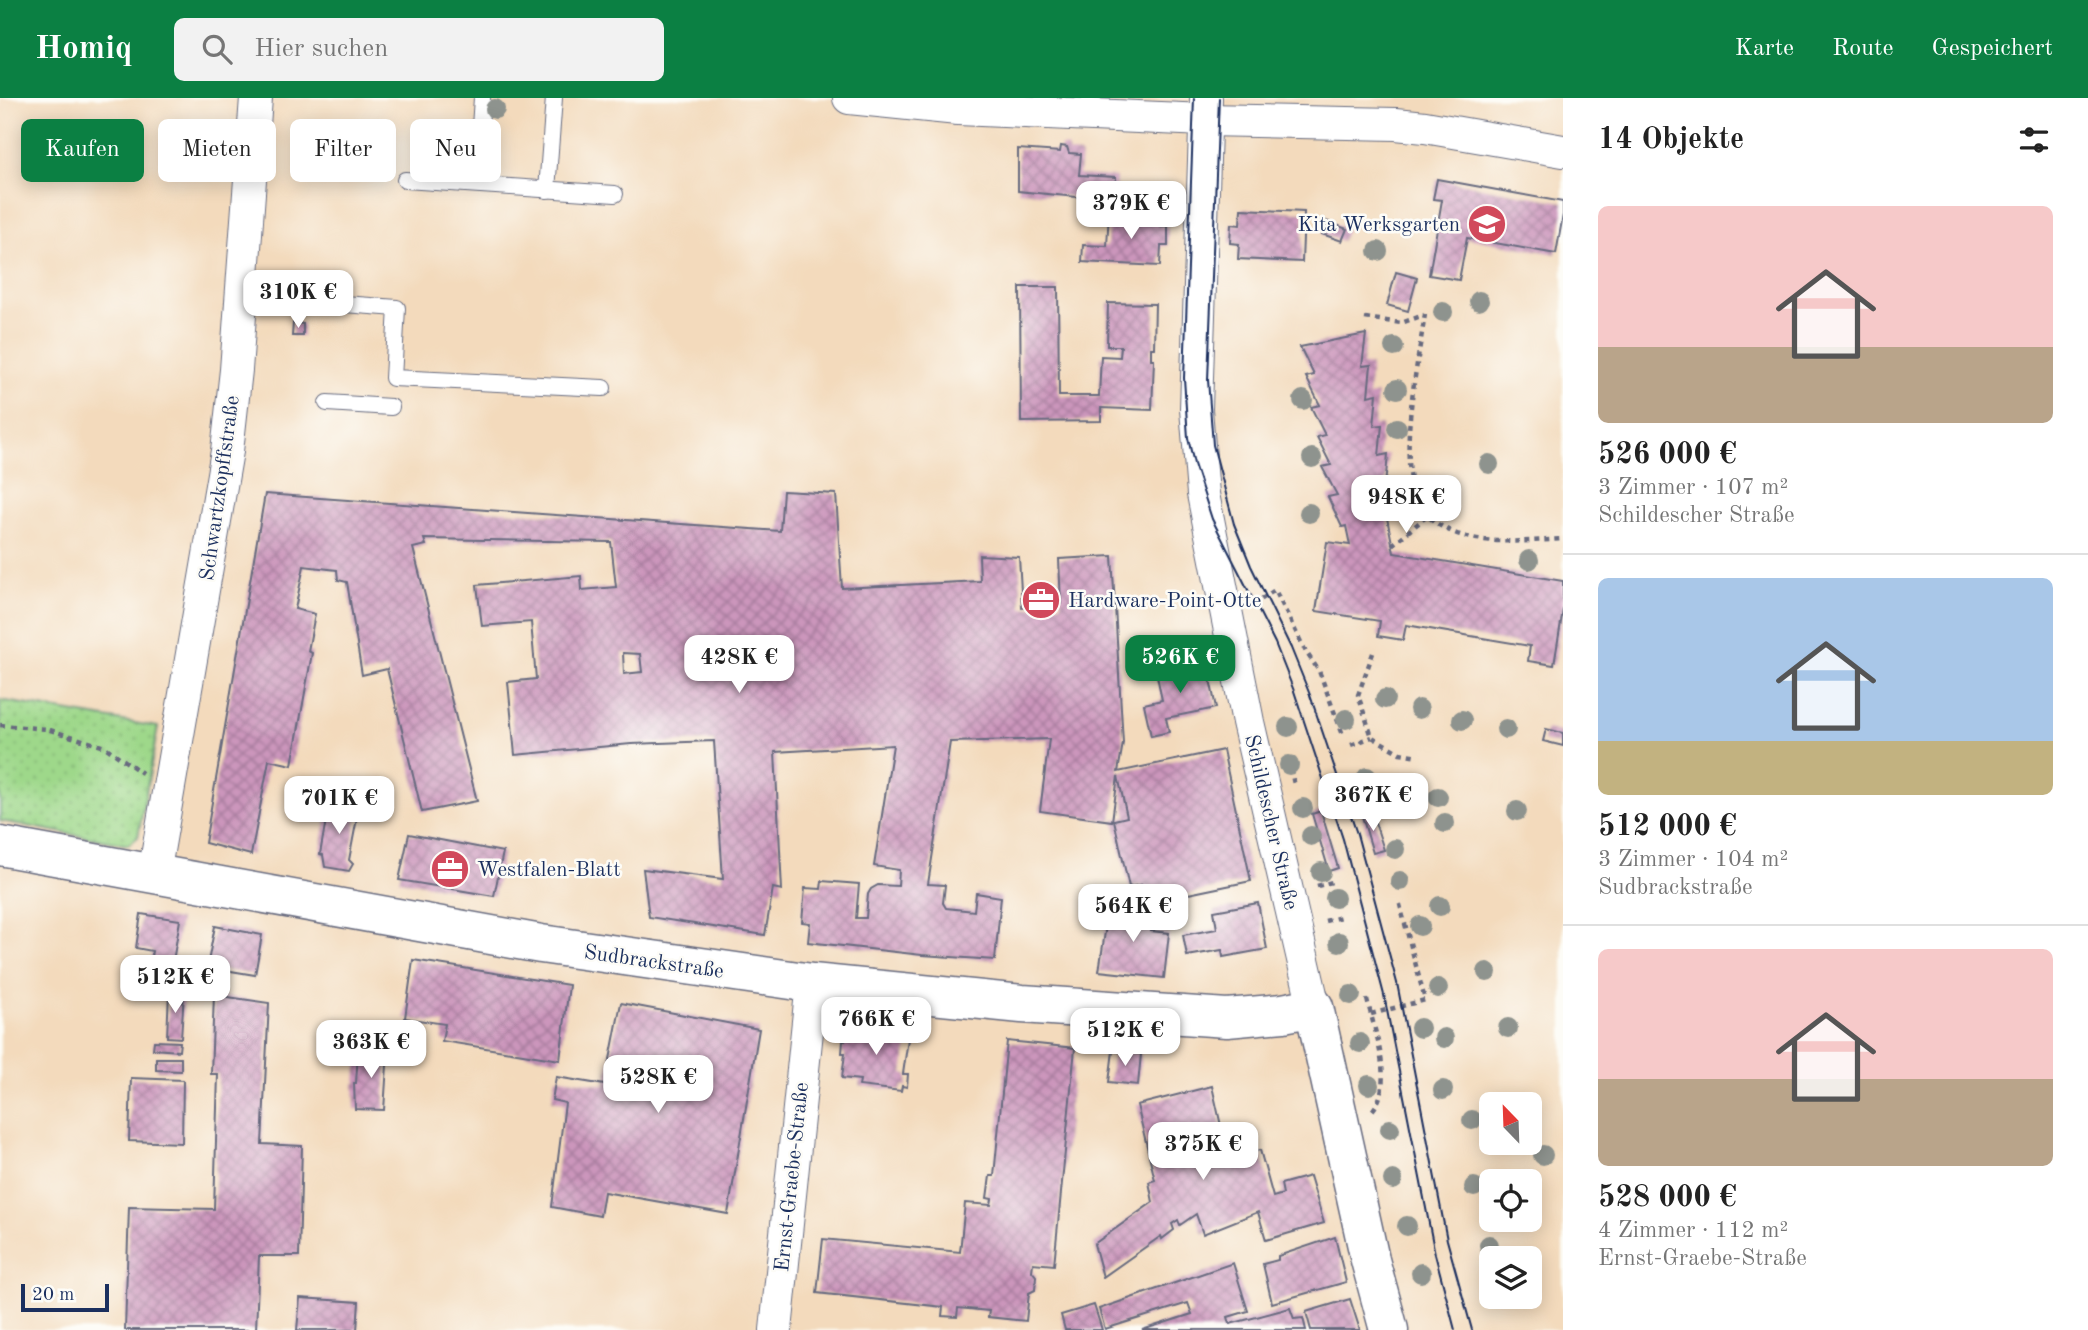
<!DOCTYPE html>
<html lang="de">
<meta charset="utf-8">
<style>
:root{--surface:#fff;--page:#f2f2f2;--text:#222;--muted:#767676;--line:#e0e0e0;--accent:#0b8043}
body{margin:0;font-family:"Old Standard TT",serif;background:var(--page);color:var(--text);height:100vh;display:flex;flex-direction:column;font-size:26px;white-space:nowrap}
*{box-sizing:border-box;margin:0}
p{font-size:23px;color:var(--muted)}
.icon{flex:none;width:38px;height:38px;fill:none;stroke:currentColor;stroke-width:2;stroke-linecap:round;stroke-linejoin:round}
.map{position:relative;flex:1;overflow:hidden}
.drawer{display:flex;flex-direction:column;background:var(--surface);width:525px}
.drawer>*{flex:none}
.guide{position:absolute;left:21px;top:21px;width:665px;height:63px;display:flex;gap:14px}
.needle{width:46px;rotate:337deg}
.tools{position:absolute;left:1479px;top:994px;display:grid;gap:14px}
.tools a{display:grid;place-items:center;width:63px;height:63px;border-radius:10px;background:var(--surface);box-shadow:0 4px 18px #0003;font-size:35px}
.scale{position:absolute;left:21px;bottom:18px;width:88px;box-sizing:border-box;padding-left:7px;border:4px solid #1b2f5e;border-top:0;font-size:19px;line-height:24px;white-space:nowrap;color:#1b2f5e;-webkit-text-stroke:5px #fdfcf7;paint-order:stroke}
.price{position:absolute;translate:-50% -60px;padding:0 16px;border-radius:14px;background:#fff;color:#222;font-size:23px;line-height:46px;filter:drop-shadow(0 2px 4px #0008)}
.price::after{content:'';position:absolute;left:50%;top:42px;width:21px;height:16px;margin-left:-10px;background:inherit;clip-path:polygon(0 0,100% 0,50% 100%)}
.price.active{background:var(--accent);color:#fff}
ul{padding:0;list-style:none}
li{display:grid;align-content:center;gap:14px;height:371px;padding:0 35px}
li+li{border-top:2px solid var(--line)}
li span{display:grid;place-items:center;height:217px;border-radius:10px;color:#555}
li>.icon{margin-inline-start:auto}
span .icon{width:126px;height:126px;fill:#fffc;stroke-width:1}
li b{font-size:30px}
h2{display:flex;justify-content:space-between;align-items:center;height:84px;padding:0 35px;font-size:30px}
.tag{padding:0 24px;border-radius:10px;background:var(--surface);box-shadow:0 4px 18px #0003;font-size:24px;line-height:63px}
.tag.active{background:var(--accent);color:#fff}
header{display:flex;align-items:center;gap:42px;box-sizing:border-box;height:98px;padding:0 35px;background:var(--accent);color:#fff}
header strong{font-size:33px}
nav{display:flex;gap:38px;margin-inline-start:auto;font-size:24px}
.search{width:490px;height:63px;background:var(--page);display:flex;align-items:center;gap:18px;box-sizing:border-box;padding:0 24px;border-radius:10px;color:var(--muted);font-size:26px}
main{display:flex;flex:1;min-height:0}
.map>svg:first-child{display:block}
.grass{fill:url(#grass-dots);stroke:#5c8474;stroke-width:2}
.building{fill:url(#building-cross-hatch);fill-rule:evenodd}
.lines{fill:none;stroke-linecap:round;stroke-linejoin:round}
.service-casing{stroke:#676b7f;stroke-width:18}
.minor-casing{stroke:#676b7f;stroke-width:34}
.tertiary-casing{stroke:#676b7f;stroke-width:41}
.path{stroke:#676b7f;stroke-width:4.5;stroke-dasharray:5 5;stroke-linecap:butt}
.service{stroke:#fff;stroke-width:16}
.minor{stroke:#fff;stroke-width:32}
.tertiary{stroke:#fff;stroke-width:38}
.tram{stroke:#1b2f5e;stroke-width:2}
.tree{fill:#8e938e}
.labels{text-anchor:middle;stroke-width:5;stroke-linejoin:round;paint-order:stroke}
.poi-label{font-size:21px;fill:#1b2f5e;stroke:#fdfcf7;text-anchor:start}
.street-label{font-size:21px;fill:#1b2f5e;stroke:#fdfcf7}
</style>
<header>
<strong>Homiq</strong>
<div class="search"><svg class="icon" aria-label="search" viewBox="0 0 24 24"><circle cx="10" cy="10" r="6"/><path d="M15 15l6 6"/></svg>Hier suchen</div>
<nav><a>Karte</a><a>Route</a><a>Gespeichert</a></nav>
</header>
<main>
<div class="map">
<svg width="1563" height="1232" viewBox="0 0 1563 1232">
<defs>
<pattern id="grass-dots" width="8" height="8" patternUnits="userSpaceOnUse" patternTransform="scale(1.75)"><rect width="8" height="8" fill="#9ed88a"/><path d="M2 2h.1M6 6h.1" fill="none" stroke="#88ba7a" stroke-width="1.8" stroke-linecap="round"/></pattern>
<pattern id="building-cross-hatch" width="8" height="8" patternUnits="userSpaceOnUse" patternTransform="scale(1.75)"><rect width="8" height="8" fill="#cc96bc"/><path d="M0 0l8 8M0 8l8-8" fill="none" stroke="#a57b9c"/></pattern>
</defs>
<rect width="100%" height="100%" fill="#fdfcf7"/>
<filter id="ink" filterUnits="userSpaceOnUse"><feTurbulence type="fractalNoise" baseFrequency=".0143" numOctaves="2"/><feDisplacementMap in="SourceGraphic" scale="14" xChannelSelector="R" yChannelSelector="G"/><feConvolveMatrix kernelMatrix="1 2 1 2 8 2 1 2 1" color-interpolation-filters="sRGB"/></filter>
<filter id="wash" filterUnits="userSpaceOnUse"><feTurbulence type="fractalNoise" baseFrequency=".00686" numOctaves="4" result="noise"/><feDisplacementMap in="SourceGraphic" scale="28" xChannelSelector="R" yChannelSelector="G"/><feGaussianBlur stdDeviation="1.57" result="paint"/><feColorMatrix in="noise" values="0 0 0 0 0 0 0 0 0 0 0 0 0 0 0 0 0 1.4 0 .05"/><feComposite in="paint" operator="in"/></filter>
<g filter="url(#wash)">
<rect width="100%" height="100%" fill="#f3dabc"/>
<polygon class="grass" points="0,602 158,629 138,739 128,747 0,723"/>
<g id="blocks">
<g class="building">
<polygon points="1061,48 1067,49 1069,55 1081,56 1079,77 1116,79 1115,103 1018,93 1018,51 1060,54"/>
<polygon points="1437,81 1563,104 1563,117 1556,156 1467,140 1459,182 1429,177 1442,102 1433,101"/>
<polygon points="1241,111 1304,114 1302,164 1238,161 1239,146 1230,145 1231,126 1240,127"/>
<polygon points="1109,114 1162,116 1161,128 1168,128 1168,148 1161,148 1160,168 1082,164 1083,147 1107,148"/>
<polygon points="1326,123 1347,131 1342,143 1322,136"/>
<polygon points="1396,174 1417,180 1408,213 1387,207"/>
<polygon points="1020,189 1058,189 1059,298 1099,298 1101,258 1120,259 1121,248 1107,248 1108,205 1155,206 1154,250 1151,250 1151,261 1154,261 1152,312 1101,310 1101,323 1021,324"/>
<polygon points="293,225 303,226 303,238 292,238"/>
<polygon points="1366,236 1362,268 1371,267 1368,298 1377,296 1374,328 1382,327 1379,358 1388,356 1385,388 1394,387 1391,419 1387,420 1394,455 1563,483 1563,512 1554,567 1528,563 1530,548 1406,527 1403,542 1378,538 1380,523 1316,513 1327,444 1350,447 1346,428 1342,429 1328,399 1337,397 1322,369 1331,367 1317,339 1325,337 1311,309 1320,307 1306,279 1314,277 1300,249"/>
<path d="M783,393L836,396L842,490L980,483L979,457L1019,459L1022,510L1061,506L1059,461L1112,458L1123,645L1118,674L1223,652L1251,783L1145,805L1141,787L1129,789L1114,722L1127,719L1118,678L1112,723L1040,713L1049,641L950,644L928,786L945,787L943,805L946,810L974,813L976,795L1001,799L995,862L922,857L808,844L810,825L802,824L805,790L821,791L822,783L859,786L856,820H866L868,796L871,791L878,787L898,788L899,772L874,768L893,647L775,654L782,792L773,790L765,837L649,819L643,771L723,781L714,643L631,646L515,657L508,584L536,581L531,524L482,528L477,487L581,478L582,492L616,489L611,444L424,441L426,447L413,450L477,703L422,714L387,571L362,577L347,484L338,482L337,472L304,468L295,511L315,516L308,553L312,555L292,667L269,662L251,757L205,745L265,396L780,433ZM623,555L640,556L642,574L624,576Z"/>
<polygon points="1206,562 1216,610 1166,620 1169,634 1151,638 1144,606 1162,602 1156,573"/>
<polygon points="1546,631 1563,635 1563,648 1543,643"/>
<polygon points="329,705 359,710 349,762 353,766 349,773 325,769 323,757 320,756"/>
<polygon points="1321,713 1338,770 1329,773 1312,716"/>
<polygon points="1372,715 1384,752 1373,755 1362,718"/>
<polygon points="409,736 503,754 494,798 399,782"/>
<polygon points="1258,805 1267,851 1223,859 1222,852 1187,858 1183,837 1217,831 1214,813"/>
<polygon points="1109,808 1153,813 1151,833 1169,835 1164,880 1099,873"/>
<polygon points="141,816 180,822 171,875 149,871 152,853 136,850"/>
<polygon points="215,828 262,837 255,877 207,869"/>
<polygon points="413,862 569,887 560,962 442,943 445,926 405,920"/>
<polygon points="169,894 184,895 181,940 167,939"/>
<polygon points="214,897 269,905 262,1046 302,1048 299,1158 259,1158 256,1232 125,1232 129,1109 214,1111 218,976 211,976"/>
<polygon points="621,905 759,931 728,1116 604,1094 600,1118 552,1109 565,1005 552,1002 556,979 605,987"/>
<polygon points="856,925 898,931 906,930 909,934 903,976 908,976 907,989 902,988 901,993 859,988 860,982 842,980 845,955 842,955 843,943 845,943 846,934 855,936"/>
<polygon points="154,943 180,944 179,953 153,951"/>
<polygon points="1007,943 1075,950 1054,1167 1033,1165 1032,1173 1036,1178 1035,1192 1029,1195 1026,1223 988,1219 989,1213 958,1210 957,1219 942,1218 943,1209 817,1195 823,1141 960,1154 965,1105 991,1107 992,1101 987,1100 990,1078 994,1078"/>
<polygon points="375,952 388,952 384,1012 355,1011 354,985 356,985 358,954 374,955"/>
<polygon points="1113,953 1141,956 1138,987 1109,984"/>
<polygon points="156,960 181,960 181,973 156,972"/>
<polygon points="131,980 183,982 182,1045 129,1043"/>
<polygon points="1212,988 1228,1059 1260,1052 1273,1099 1283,1096 1281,1086 1310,1078 1324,1125 1266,1142 1258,1114 1203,1136 1196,1116 1180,1127 1178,1122 1172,1126 1174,1132 1162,1141 1161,1138 1103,1179 1094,1146 1153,1104 1149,1084 1155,1082 1137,1007"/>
<polygon points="1335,1139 1346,1184 1272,1205 1263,1166 1278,1162 1278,1158"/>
<polygon points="1233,1165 1248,1213 1228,1219 1230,1226 1290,1210 1294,1221 1303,1220 1306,1232 1142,1232 1192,1216 1188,1205 1105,1231 1099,1211"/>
<polygon points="300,1200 359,1204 357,1232 297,1232"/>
<polygon points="1350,1201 1360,1232 1311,1232 1306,1214"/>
<polygon points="1094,1207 1102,1232 1065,1232 1061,1217"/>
</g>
</g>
</g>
<g filter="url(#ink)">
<use href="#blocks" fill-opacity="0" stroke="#676b7f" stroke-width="2"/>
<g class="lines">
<g class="service-casing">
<g id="service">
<polyline points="405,82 615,96"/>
<polyline points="476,86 482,0"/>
<polyline points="547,92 554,0"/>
<polyline points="331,205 397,210 393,280 603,290"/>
<polyline points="327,305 391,309"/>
</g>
</g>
<g class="minor-casing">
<g id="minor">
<polyline points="849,0 958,11 1205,22 1396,26 1425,29 1563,53"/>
<polyline points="1206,0 1196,311 1203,396 1248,624 1314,909"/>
<polyline points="154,776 227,353 236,272 256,0"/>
<polyline points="776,1232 812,885"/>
</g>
</g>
<g class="tertiary-casing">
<polyline id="tertiary" points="0,748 541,846 812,885 1022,906 1227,920 1283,915 1314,909 1370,1162 1389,1232"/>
</g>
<g class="path">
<path d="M1425,216C1418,265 1397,357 1417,402C1425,421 1447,434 1467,439C1498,446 1531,443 1563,441"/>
<polyline points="1365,220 1401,225 1424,217"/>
<polyline points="1392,447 1427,418"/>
<polyline points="1253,507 1275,492 1306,554 1319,573 1343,637"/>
<polyline points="1373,555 1358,597 1372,639 1400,655 1418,658"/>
<polyline points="0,627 47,631 105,649 142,675"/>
<polyline points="1351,647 1372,639"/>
<polyline points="1291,683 1300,681"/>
<polyline points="1317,788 1332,784"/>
<polyline points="1325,823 1341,819"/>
<path d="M1367,901C1374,932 1396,988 1371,1014"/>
<polyline points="1371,916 1425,902 1399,803"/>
</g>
<use href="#service" class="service"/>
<use href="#minor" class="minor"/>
<use href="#tertiary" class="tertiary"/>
<g class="tram">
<polyline points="1194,0 1184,280 1188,340 1194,366 1212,421 1275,545 1294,593 1343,741 1384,897 1435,1156 1455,1232"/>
<polyline points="1219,0 1208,282 1213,347 1234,426 1251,468 1291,550 1310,597 1357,736 1397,885 1447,1142 1472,1232"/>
</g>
</g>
<g class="tree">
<circle cx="495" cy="11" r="10"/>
<circle cx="1378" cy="153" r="10"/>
<circle cx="1479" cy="203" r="10"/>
<circle cx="1443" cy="214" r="10"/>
<circle cx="1394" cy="249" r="10"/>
<circle cx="1397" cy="291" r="10"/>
<circle cx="1303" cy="302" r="10"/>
<circle cx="1397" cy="330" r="10"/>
<circle cx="1312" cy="360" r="10"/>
<circle cx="1489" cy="366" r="10"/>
<circle cx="1309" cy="415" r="10"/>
<circle cx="1529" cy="462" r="10"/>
<circle cx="1200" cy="549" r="10"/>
<circle cx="1385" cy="601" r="10"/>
<circle cx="1419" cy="611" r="10"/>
<circle cx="1346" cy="621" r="10"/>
<circle cx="1462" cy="622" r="10"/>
<circle cx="1288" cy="629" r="10"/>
<circle cx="1506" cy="631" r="10"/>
<circle cx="1289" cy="667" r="10"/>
<circle cx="1367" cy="679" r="10"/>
<circle cx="1438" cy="699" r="10"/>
<circle cx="1303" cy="710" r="10"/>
<circle cx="1517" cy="713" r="10"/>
<circle cx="1445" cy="725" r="10"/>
<circle cx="1311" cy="738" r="10"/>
<circle cx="1395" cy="751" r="10"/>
<circle cx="1321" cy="774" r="10"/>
<circle cx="1400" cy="783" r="10"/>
<circle cx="1335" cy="800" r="10"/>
<circle cx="1440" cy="808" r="10"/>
<circle cx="1420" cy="828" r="10"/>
<circle cx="1339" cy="844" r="10"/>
<circle cx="1487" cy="874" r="10"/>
<circle cx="1438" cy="890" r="10"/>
<circle cx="1351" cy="897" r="10"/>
<circle cx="1420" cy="930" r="10"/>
<circle cx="1508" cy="930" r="10"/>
<circle cx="1444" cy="940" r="10"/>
<circle cx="1360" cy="945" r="10"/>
<circle cx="1369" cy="987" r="10"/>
<circle cx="1443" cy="992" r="10"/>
<circle cx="1472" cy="1022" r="10"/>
<circle cx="1390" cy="1031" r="10"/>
<circle cx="1543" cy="1057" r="10"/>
<circle cx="1393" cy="1082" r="10"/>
<circle cx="1474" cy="1089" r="10"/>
<circle cx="1407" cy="1128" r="10"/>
<circle cx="1489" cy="1147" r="10"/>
<circle cx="1421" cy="1175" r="10"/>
</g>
</g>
<defs>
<g id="school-disc" transform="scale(2.0125)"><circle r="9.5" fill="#d1495b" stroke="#fdfcf7"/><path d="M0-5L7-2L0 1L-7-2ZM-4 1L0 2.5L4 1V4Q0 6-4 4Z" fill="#fff"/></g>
<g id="office-disc" transform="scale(2.0125)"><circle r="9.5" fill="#d1495b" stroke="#fdfcf7"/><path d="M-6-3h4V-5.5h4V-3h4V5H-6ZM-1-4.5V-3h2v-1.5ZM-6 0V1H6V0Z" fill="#fff"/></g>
</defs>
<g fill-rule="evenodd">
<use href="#school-disc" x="1487" y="126"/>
<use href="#office-disc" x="1041" y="502"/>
<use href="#office-disc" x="450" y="771"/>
</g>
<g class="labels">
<g class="poi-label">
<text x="1460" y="133" text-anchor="end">Kita Werksgarten</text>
<text x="1068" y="509">Hardware-Point-Otte</text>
<text x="477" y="778">Westfalen-Blatt</text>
</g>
<g class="street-label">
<text transform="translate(219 390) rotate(-82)" y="7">Schwartzkopffstraße</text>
<text transform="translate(1272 724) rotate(77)" y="7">Schildescher Straße</text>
<text transform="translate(654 863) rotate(8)" y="7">Sudbrackstraße</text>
<text transform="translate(791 1079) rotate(-84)" y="7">Ernst-Graebe-Straße</text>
</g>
</g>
</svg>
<div class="tools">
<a><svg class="needle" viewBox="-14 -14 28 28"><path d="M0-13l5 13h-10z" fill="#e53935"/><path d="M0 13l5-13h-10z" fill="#767676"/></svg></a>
<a><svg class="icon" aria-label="locate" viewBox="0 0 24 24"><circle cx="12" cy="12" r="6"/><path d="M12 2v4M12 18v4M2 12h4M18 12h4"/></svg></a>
<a><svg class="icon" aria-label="layers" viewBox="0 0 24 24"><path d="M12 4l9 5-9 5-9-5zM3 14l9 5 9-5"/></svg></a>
</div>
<div class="scale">20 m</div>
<b class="price" style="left:1131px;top:143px">379K €</b>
<b class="price" style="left:298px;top:232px">310K €</b>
<b class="price" style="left:1406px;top:437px">948K €</b>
<b class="price" style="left:739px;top:597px">428K €</b>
<b class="price active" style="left:1180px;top:597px">526K €</b>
<b class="price" style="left:1373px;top:735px">367K €</b>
<b class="price" style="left:339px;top:738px">701K €</b>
<b class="price" style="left:1133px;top:846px">564K €</b>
<b class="price" style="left:175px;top:917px">512K €</b>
<b class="price" style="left:876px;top:959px">766K €</b>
<b class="price" style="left:1125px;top:970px">512K €</b>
<b class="price" style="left:371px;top:982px">363K €</b>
<b class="price" style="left:658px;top:1017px">528K €</b>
<b class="price" style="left:1203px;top:1084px">375K €</b>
<div class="guide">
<a class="tag active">Kaufen</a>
<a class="tag">Mieten</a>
<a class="tag">Filter</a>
<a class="tag">Neu</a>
</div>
</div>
<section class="drawer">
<h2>14 Objekte<svg class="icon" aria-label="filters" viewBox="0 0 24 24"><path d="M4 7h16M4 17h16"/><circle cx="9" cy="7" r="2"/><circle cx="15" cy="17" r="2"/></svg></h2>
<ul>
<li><span style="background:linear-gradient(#f6c9c9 65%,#b9a48a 0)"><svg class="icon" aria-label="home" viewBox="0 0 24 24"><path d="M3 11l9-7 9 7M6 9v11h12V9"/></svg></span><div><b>526 000 €</b><p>3 Zimmer · 107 m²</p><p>Schildescher Straße</p></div></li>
<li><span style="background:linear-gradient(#a9c7e8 75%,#c2b280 0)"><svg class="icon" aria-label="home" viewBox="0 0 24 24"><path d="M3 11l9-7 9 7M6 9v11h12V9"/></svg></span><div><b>512 000 €</b><p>3 Zimmer · 104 m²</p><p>Sudbrackstraße</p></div></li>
<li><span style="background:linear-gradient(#f6c9c9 60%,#b9a48a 0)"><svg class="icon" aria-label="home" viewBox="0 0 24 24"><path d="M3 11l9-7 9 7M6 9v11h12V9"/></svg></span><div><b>528 000 €</b><p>4 Zimmer · 112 m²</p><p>Ernst-Graebe-Straße</p></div></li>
</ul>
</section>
</main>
